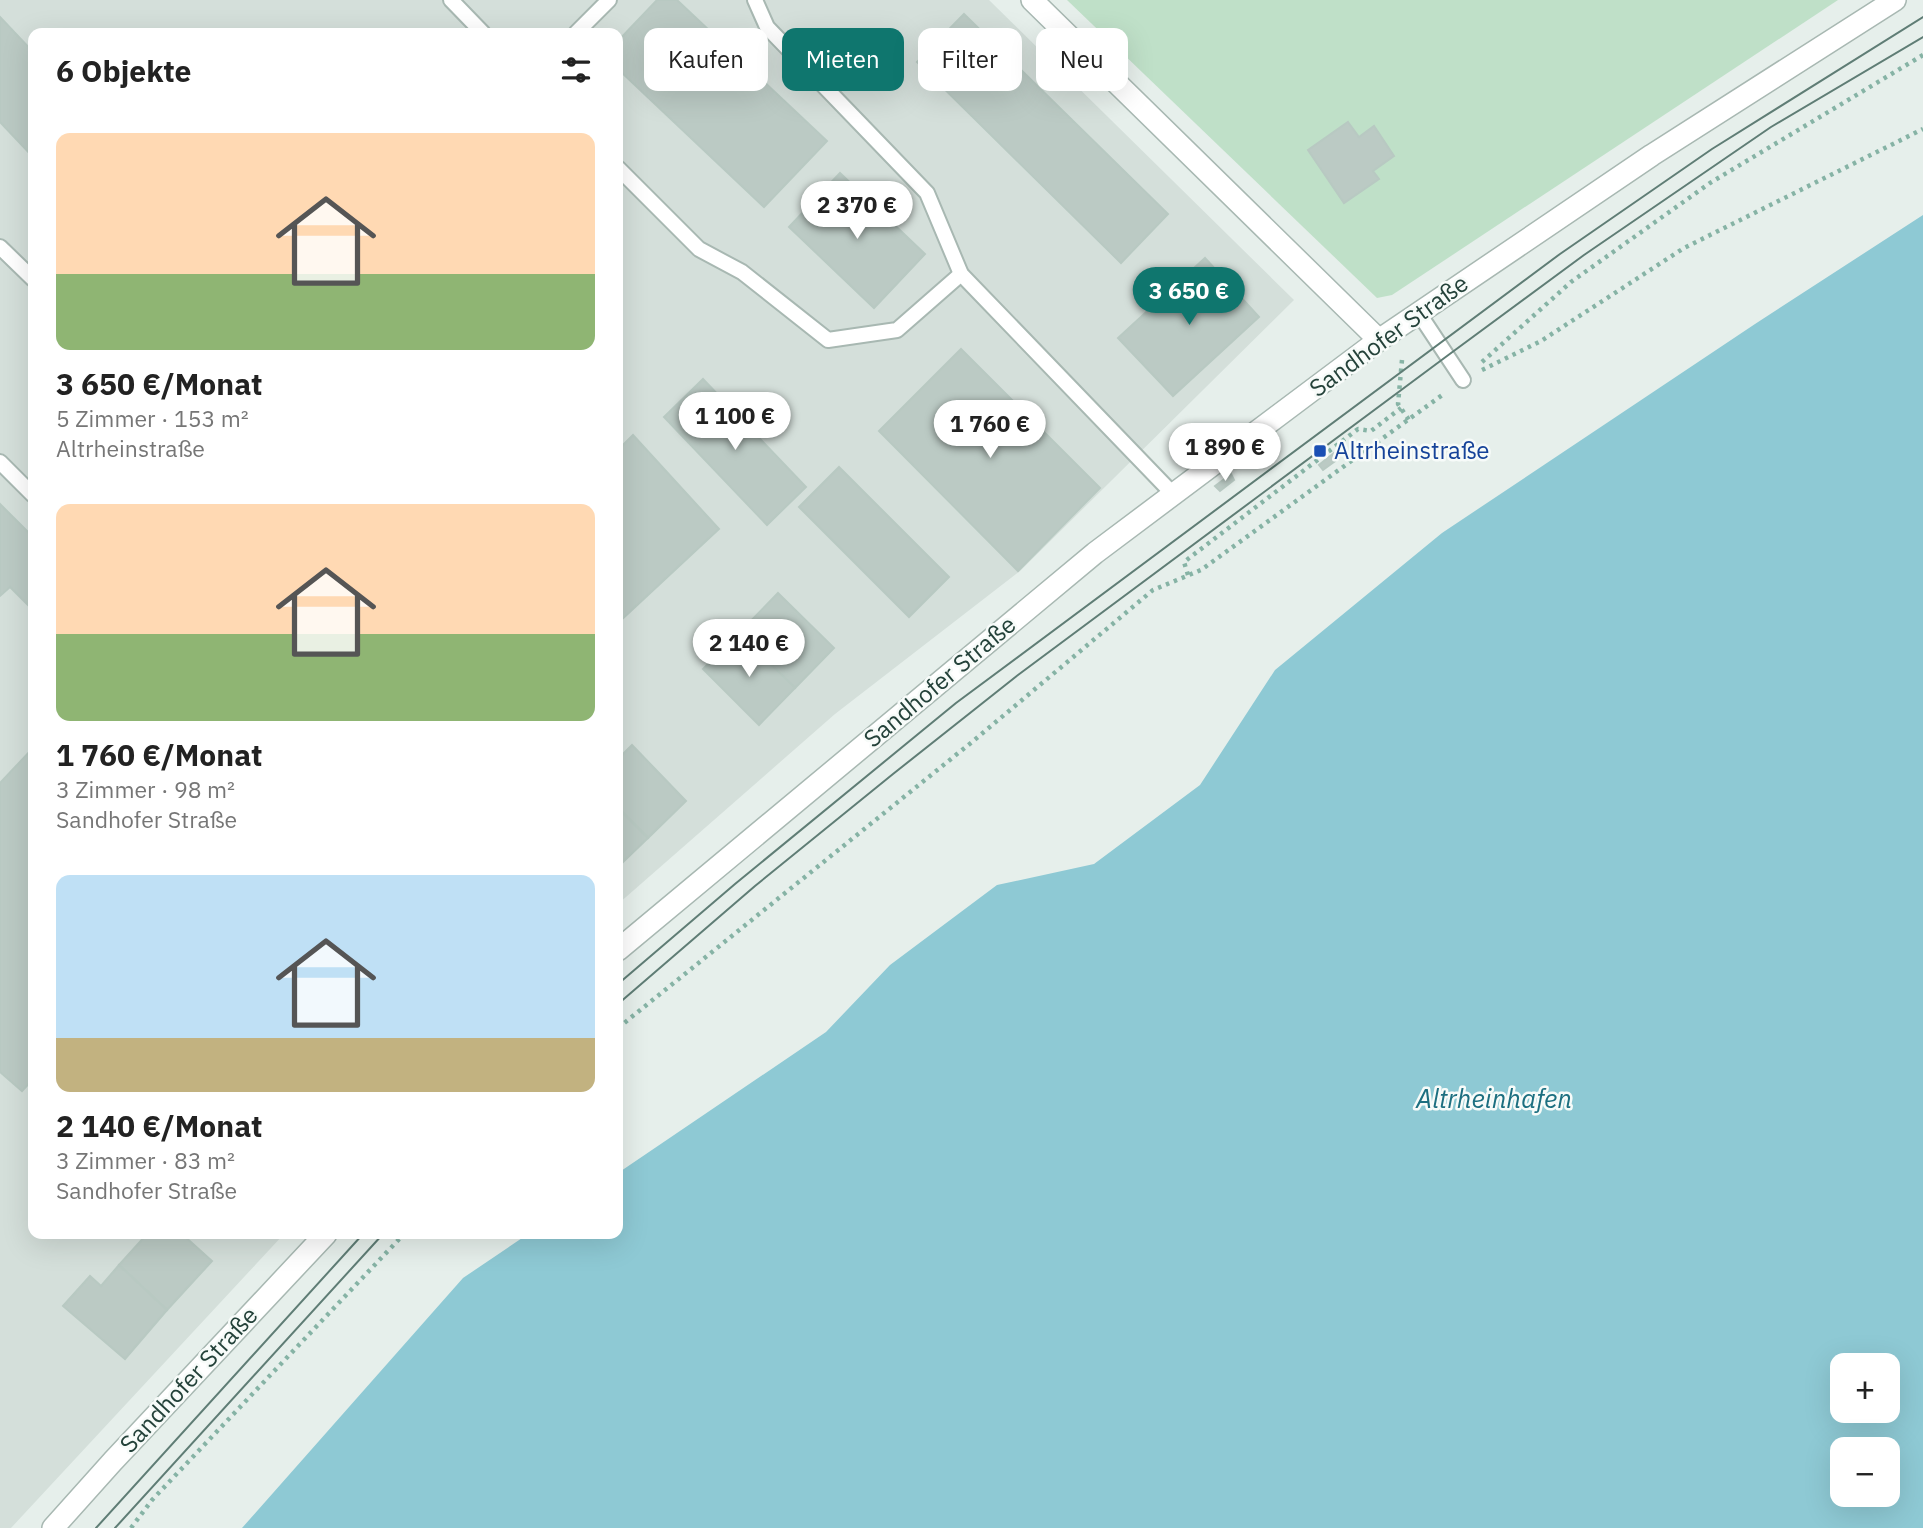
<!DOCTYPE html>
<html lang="de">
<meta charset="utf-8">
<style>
:root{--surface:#fff;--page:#f6f6f6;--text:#222;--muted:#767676;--accent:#0f766e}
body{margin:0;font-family:"IBM Plex Sans",sans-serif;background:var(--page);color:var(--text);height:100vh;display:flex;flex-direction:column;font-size:26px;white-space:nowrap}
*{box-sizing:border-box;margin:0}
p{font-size:23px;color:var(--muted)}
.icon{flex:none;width:38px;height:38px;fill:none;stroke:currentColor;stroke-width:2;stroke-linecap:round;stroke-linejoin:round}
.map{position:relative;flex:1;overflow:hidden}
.sheet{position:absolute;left:28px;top:28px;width:595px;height:1211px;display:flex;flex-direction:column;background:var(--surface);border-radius:14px;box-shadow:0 7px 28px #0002}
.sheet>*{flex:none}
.guide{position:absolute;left:644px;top:28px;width:665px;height:63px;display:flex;gap:14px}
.buttons{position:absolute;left:1830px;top:1353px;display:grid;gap:14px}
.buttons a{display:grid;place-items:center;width:70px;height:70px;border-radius:14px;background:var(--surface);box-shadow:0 7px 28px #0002;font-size:35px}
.price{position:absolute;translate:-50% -60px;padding:0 16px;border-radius:24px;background:#fff;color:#222;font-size:23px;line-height:46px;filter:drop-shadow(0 2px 4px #0008)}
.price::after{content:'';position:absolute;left:50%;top:42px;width:21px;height:16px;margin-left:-10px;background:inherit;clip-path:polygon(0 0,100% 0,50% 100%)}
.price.selected{background:var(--accent);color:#fff}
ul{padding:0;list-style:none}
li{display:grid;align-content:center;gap:14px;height:371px;padding:0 28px}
li span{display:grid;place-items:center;height:217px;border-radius:14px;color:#555}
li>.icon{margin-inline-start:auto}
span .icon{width:126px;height:126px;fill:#fffc;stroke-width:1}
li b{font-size:30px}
h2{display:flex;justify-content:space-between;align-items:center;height:84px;padding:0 28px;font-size:30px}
.pill{padding:0 24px;border-radius:14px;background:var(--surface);box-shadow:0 7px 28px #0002;font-size:24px;line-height:63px}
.pill.selected{background:var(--accent);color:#fff}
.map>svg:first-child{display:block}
.built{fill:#d4dfda}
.green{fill:#bfe0c8}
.water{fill:#8ec9d4;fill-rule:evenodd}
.building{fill:#bbcac4;stroke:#b8c9c2;stroke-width:2}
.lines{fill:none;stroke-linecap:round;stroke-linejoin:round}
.service-casing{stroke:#a8b8b2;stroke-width:18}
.minor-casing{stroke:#a8b8b2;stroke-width:24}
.tertiary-casing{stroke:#a8b8b2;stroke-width:24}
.path{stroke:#86b3a5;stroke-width:4.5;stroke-dasharray:3.5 5;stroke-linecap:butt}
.service{stroke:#fff;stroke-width:14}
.minor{stroke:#fff;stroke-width:21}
.tertiary{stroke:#fff;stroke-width:21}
.tram{stroke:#5f7d75;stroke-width:2}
.transit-dot{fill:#1a4fb4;stroke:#f7fbf9;stroke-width:2.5}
.labels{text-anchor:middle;stroke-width:5;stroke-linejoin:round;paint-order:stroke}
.street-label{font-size:24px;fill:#24423a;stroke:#f7fbf9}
.transit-label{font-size:24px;fill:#164399;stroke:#f7fbf9;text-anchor:start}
.water-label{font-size:26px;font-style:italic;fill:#1c6f80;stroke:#f7fbf9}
</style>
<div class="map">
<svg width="1923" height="1528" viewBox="0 0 1923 1528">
<rect width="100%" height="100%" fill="#e6efeb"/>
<polygon class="built" points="0,0 989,0 1294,300 1020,571 835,714 618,904 618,33 33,33 33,1234 284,1234 11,1528 0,1528"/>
<polygon class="green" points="1067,0 1838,0 1392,295 1377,298"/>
<path class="water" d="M1923,215V1528H242L463,1278L528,1234H618V1173L826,1032L890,965L997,885L1094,864L1200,785L1275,670L1442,533L1755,324ZM1843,1365H1888V1410H1843ZM1843,1449H1888V1494H1843Z"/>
<g class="building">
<polygon points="657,0 677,0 827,141 764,207 618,69 618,41"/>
<polygon points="964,14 1168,214 1121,263 917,62"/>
<polygon points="0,17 33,52 33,157 0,122"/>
<polygon points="1348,122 1359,137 1374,126 1394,156 1373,171 1379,179 1344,203 1308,150"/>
<polygon points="840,173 925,254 874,308 789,227"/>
<polygon points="1205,258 1259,317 1173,396 1118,338"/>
<polygon points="961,349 1100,488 1018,571 879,431"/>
<polygon points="703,379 806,487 767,525 664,417"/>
<polygon points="633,435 719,529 618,623 618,450"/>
<polygon points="1334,453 1338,459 1323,470 1319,465"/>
<polygon points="839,467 949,577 909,617 799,507"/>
<polygon points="1231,474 1234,480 1220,491 1215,486"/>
<polygon points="0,504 33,537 33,610 10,587 0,596"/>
<polygon points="778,593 834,648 795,688 739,633"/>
<polygon points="739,633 795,688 759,725 703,669"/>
<polygon points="632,745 686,801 648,838 618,808 618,759"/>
<polygon points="33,748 33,1079 22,1091 0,1072 0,783"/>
<polygon points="618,808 648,838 618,867"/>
<polygon points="147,1234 182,1234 212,1261 167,1310 119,1265"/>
<polygon points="119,1265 167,1310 125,1359 63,1306 90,1276 101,1286"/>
</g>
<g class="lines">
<g class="service-casing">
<g id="service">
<polyline points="451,0 483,33"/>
<polyline points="755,0 767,27 927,193 961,274 1173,494"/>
<polyline points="576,33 609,0"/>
<polyline points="618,168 699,249 742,272 828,340 897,330 961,274"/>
<polyline points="0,247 33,279"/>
<polyline points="1418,312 1463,380"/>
<polyline points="0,462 33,495"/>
</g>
</g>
<g class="minor-casing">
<polyline id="minor" points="1032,0 1379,340"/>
</g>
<g class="tertiary-casing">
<g id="tertiary">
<polyline points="618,950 1095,553 1379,340 1652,155 1895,0"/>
<polyline points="53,1528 113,1461 326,1234"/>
</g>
</g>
<g class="path">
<polyline points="1402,360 1398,404 1409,420"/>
<polyline points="1482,362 1571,282 1710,183 1923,55"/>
<polyline points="1482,370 1541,341 1684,248 1923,129"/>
<polyline points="1188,575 1184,562 1358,429 1371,431 1401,408"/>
<polyline points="618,1028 972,742 1153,590 1201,570 1445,393"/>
<polyline points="131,1528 152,1500 404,1234"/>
</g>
<use href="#service" class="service"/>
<use href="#minor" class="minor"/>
<use href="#tertiary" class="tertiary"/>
<g class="tram">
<polyline points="618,984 735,884 956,703 1560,254 1712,149 1923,17"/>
<polyline points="618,1004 755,886 893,774 1018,675 1447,356 1584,255 1771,127 1923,37"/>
<polyline points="96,1528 363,1234"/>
<polyline points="115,1528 383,1234"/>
</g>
</g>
<rect class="transit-dot" x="1313" y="444" width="14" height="14" rx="3.5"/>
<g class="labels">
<g class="street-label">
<text transform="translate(1389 336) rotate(-36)" y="8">Sandhofer Straße</text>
<text transform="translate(940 682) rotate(-40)" y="8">Sandhofer Straße</text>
<text transform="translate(189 1380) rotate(-47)" y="8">Sandhofer Straße</text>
</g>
<g class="transit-label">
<text x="1334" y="459">Altrheinstraße</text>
</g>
<g class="water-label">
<text x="1494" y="1108">Altrheinhafen</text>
</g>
</g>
</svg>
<div class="buttons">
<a>+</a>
<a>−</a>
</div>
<b class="price" style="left:857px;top:241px">2 370 €</b>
<b class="price selected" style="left:1189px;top:327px">3 650 €</b>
<b class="price" style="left:735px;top:452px">1 100 €</b>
<b class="price" style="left:990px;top:460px">1 760 €</b>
<b class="price" style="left:1225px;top:483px">1 890 €</b>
<b class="price" style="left:749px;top:679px">2 140 €</b>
<div class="guide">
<a class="pill">Kaufen</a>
<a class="pill selected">Mieten</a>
<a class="pill">Filter</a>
<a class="pill">Neu</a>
</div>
<section class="sheet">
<h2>6 Objekte<svg class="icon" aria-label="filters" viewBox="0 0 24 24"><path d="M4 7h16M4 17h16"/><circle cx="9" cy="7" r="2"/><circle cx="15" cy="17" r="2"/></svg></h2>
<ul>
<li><span style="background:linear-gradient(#ffd9b3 65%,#8fb573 0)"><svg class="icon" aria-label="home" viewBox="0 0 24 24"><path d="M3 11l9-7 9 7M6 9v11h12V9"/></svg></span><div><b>3 650 €/Monat</b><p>5 Zimmer · 153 m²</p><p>Altrheinstraße</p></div></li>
<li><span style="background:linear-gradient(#ffd9b3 60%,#8fb573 0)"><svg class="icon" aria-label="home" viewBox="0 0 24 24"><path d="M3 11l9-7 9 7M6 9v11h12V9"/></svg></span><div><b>1 760 €/Monat</b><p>3 Zimmer · 98 m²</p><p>Sandhofer Straße</p></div></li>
<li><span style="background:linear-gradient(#bfe0f5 75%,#c2b280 0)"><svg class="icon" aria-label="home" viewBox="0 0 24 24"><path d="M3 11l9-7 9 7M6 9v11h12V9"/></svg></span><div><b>2 140 €/Monat</b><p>3 Zimmer · 83 m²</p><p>Sandhofer Straße</p></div></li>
</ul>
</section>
</div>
